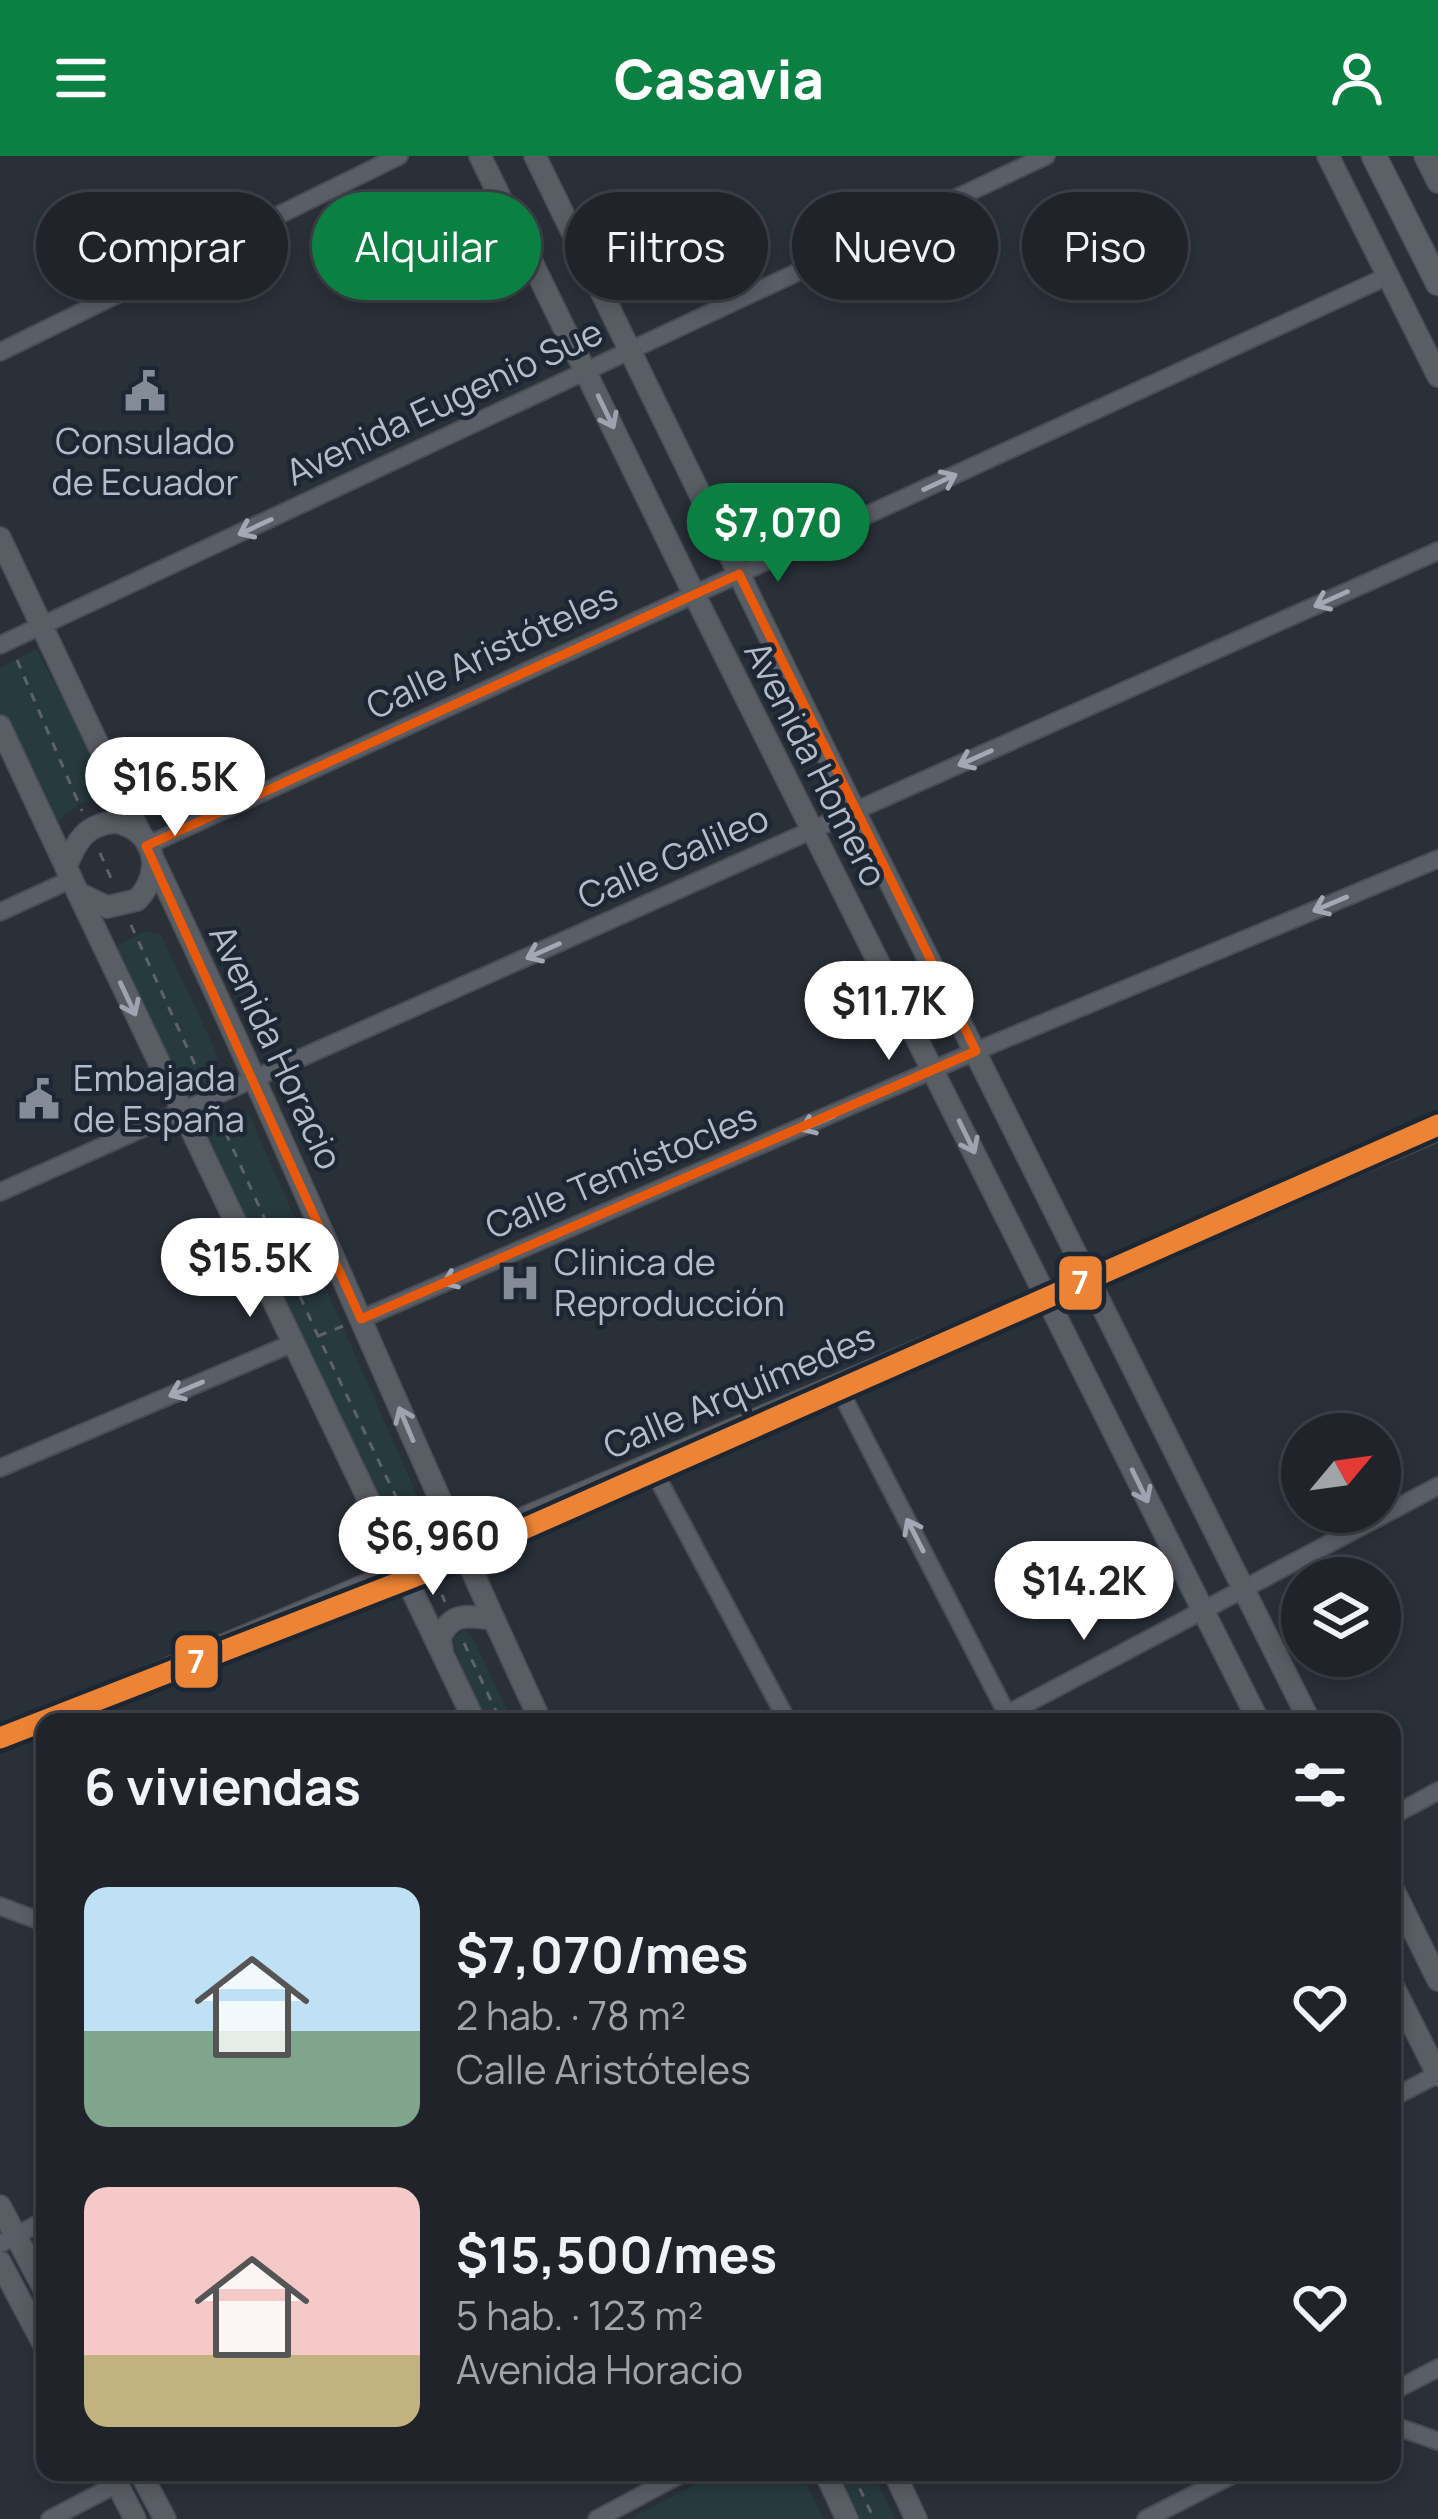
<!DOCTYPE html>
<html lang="es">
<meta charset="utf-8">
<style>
:root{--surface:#20242a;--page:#282c32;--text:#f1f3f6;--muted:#a2a4a8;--line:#3d4147;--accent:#0b8043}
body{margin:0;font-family:Manrope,sans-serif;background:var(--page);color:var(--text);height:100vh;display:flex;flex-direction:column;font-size:45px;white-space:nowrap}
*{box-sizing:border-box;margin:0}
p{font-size:39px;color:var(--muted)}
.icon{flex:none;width:66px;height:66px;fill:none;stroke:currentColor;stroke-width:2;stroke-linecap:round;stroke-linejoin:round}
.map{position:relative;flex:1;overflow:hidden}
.panel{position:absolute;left:36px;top:1557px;width:1365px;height:768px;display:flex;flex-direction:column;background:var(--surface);border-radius:24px;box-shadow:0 6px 18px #0003,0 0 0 3px var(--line)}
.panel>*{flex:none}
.top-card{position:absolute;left:36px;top:36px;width:1368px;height:108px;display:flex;gap:24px}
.needle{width:78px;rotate:61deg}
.fabs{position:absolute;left:1281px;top:1257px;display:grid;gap:24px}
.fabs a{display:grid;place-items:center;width:120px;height:120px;border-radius:50%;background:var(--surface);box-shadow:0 6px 18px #0003,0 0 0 3px var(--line);font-size:60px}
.price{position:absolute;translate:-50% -102px;padding:0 27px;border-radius:42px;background:#fff;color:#222;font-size:39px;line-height:78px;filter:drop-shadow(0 3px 6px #0008)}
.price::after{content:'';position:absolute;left:50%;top:72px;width:36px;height:27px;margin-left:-18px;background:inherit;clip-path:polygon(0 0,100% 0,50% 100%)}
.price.on{background:var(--accent);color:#fff}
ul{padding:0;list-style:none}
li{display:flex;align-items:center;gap:36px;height:300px;padding:0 48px}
li span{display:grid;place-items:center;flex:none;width:336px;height:240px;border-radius:24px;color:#555}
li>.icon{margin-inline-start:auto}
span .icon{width:144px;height:144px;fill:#fffc;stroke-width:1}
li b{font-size:51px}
h2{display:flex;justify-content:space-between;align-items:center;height:144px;padding:0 48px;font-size:51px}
.tag{padding:0 42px;border-radius:54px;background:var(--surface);box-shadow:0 6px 18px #0003,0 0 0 3px var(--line);font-size:42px;line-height:108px}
.tag.on{background:var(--accent);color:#fff}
header{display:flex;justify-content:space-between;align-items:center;height:156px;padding:0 48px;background:var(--accent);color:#fff;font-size:54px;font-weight:800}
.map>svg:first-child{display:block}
.green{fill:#273a3e}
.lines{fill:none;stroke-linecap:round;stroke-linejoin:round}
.street-casing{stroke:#484c53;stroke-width:20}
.secondary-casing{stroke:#484c53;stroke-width:24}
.primary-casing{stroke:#484c55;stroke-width:27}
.path{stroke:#5d636a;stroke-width:3;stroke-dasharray:9 9;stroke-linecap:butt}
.street{stroke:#5a5e66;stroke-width:16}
.secondary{stroke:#595d64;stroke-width:21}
.primary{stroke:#5c6168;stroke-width:24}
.metro-1-casing{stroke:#1d2633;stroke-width:30}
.metro-1{stroke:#ed8435;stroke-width:21}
.oneway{stroke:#9da4b0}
.oneway2{stroke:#a2a9b5}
.marked{fill:none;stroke:#e8590c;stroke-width:9;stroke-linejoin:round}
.labels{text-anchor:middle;stroke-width:9;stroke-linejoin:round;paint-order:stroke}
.street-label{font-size:36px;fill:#b4bcc9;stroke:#1d2633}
.poi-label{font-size:36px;fill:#b4bcc9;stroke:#1d2633;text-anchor:start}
.line-badge{stroke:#1d2633;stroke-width:4.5}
.badge-label{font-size:33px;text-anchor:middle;font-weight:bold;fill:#fff}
</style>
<header><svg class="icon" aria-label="menu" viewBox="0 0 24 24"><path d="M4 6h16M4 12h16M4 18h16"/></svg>Casavia<svg class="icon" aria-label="person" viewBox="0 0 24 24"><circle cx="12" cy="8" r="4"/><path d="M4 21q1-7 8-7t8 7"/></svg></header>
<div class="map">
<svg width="1438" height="2363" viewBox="0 0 1438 2363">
<rect width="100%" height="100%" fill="#2a3038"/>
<g class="green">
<path d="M36,493L121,648C89,639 75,646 54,670L0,556V512Z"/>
<path d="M144,775L161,779L217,898C220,925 204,933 181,942L111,804L118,790Z"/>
<polygon points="237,953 249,958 431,1371 435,1393 407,1407 202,980 209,969"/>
<polygon points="464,1474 472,1480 513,1566 479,1566 454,1488 454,1481"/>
<polygon points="720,2316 800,2316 824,2363 629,2363"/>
<polygon points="833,2316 872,2316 895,2363 856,2363"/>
</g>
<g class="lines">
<g class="street-casing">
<g id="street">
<polyline points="0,196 399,0"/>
<polyline points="0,489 1046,0"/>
<polyline points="146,690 1388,120"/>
<polyline points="0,756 72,723"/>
<polyline points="0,1036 1438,395"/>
<polyline points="361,1163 976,895 1438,703"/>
<polyline points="837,1229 1007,1558"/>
<polyline points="650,1308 788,1566"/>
<polyline points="0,1312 293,1187"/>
<polyline points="992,1566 1438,1330"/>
<polyline points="1392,1660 1438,1635"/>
<polyline points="0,1750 45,1767"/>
<polyline points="1392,1942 1438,1918"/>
<polyline points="0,2088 45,2064"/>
<polyline points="1392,2236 1438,2212"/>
<polyline points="1392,2269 1438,2285"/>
<polyline points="50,2363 117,2328"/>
<polyline points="597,2363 685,2316"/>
<polyline points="1146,2363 1238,2316"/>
</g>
</g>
<g class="secondary-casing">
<g id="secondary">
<polyline points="480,0 694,438 1259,1566"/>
<polyline points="535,0 855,656 1310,1566"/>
<polyline points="1328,0 1438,220"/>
<polyline points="1425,0 1438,26"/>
<polyline points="0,382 140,677"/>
<polyline points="0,570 66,711"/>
<path d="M116,666C156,675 164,716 137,744L107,751L78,737L66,711C76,685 86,668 116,666Z"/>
<path d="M154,705C289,989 408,1281 541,1566"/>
<polyline points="78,737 475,1566"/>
<path d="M442,1494L440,1482C452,1455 468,1460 493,1463"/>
<polyline points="0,1584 1438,974"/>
<polyline points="1392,1731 1438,1824"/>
<polyline points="1392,1828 1438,1919"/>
<polyline points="0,2050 45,2135"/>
<polyline points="0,2106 45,2191"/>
<polyline points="111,2316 135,2363"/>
<polyline points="140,2316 165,2363"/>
<polyline points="825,2316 847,2363"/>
<polyline points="894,2316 916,2363"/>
</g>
</g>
<g class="primary-casing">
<polyline id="primary" points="1374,0 1438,127"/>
</g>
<g class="path">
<polyline points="17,504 82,655"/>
<polyline points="100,697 113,727"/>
<polyline points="131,769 202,924"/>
<polyline points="218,960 318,1180 418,1386"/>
<polyline points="318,1180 343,1170"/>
<polyline points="435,1422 445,1446"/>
<polyline points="464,1487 501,1566"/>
<polyline points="852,2316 874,2363"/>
</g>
<use href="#street" class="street"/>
<use href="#secondary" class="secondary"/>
<use href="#primary" class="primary"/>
<g class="metro-1-casing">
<polyline id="metro-1" points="0,1582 426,1416 1438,969"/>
</g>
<use href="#metro-1" class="metro-1"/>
</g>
<defs><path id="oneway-shaft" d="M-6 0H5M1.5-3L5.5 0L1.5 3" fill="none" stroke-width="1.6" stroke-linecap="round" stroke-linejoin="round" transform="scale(3)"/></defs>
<g class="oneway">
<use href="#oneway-shaft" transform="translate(606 256) rotate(64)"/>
<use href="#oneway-shaft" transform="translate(128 843) rotate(65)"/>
<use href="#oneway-shaft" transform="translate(967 981) rotate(64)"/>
<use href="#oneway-shaft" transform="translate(406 1268) rotate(-113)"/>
<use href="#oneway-shaft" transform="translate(1140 1330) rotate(64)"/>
</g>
<g class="oneway2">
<use href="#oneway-shaft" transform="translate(940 326) rotate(-25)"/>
<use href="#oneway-shaft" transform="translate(255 371) rotate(155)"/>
<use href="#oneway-shaft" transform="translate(1331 443) rotate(156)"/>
<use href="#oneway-shaft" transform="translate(975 602) rotate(156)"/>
<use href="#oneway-shaft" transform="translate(1330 748) rotate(157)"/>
<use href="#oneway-shaft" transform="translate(543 795) rotate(156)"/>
<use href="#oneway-shaft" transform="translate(817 967) rotate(157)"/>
<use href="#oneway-shaft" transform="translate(459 1121) rotate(157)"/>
<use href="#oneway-shaft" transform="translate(186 1233) rotate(157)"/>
<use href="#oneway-shaft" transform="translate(915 1379) rotate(-117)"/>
</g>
<path class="marked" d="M739,418L976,895L361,1163L146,690Z"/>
<defs>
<g id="civic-bare" transform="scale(3.24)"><path d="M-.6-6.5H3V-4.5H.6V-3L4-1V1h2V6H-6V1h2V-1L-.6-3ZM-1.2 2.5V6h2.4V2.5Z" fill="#848b96" stroke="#1d2633" stroke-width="2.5" paint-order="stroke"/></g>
<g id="hospital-bare" transform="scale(3.24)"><path d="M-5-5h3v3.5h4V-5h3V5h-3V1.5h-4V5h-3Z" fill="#848b96" stroke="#1d2633" stroke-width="2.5" paint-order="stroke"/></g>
</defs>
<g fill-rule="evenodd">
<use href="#civic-bare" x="145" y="235"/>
<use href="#civic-bare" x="39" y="943"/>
<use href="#hospital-bare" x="520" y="1127"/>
</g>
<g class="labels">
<g class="street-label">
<text transform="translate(444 246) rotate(-25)" y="13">Avenida Eugenio Sue</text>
<text transform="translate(492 495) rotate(-25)" y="13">Calle Aristóteles</text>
<text transform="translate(816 608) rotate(63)" y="13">Avenida Homero</text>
<text transform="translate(673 701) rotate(-24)" y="13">Calle Galileo</text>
<text transform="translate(276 891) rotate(65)" y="13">Avenida Horacio</text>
<text transform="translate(621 1015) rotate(-23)" y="13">Calle Temístocles</text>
<text transform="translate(739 1235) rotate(-23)" y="13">Calle Arquímedes</text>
</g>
<g class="poi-label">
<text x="145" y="298" text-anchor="middle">Consulado<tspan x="145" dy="41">de Ecuador</tspan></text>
<text x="73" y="935">Embajada<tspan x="73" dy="41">de España</tspan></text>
<text x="554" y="1119">Clinica de<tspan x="554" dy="41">Reproducción</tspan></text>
</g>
</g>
<g class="line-badge">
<rect x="1057" y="1098" width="47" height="58" rx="12" fill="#ed8435"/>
<rect x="173" y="1477" width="47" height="57" rx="12" fill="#ed8435"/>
</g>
<g class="badge-label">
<text x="1080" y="1138">7</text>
<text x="196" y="1517">7</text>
</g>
</svg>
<div class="fabs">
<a><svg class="needle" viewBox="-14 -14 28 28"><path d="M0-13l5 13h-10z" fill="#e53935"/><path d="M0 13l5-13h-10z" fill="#a2a4a8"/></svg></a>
<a><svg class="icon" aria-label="layers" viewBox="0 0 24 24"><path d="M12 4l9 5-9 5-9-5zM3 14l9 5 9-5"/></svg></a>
</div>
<b class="price on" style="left:778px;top:429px">$7,070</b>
<b class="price" style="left:175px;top:683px">$16.5K</b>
<b class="price" style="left:889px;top:907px">$11.7K</b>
<b class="price" style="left:250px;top:1164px">$15.5K</b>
<b class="price" style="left:433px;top:1442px">$6,960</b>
<b class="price" style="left:1084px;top:1487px">$14.2K</b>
<div class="top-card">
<a class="tag">Comprar</a>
<a class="tag on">Alquilar</a>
<a class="tag">Filtros</a>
<a class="tag">Nuevo</a>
<a class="tag">Piso</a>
</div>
<section class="panel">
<h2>6 viviendas<svg class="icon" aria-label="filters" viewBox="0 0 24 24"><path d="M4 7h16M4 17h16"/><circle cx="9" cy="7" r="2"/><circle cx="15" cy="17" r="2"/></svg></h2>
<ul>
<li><span style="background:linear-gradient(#bfe0f5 60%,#7fa58c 0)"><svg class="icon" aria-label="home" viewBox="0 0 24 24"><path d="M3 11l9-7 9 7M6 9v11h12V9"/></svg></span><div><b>$7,070/mes</b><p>2 hab. · 78 m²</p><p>Calle Aristóteles</p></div><svg class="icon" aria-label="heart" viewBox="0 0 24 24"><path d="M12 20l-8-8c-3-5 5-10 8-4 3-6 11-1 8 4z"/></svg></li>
<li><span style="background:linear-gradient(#f6c9c9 70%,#c2b280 0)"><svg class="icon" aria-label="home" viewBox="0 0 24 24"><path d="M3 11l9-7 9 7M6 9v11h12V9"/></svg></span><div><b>$15,500/mes</b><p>5 hab. · 123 m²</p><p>Avenida Horacio</p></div><svg class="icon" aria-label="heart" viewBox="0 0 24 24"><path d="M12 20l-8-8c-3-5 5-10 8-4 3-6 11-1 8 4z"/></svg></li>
</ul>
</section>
</div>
